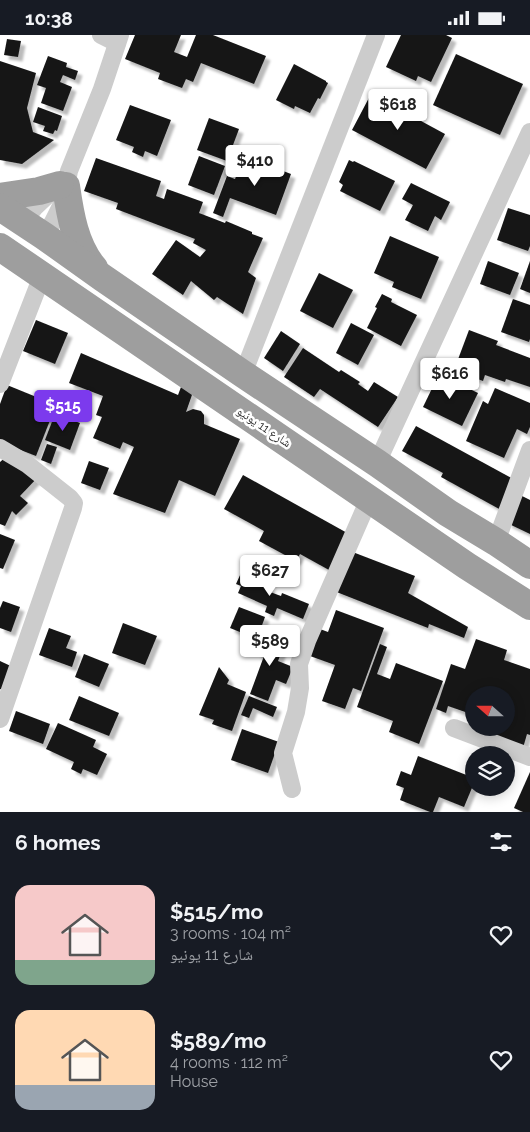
<!DOCTYPE html>
<meta charset="utf-8">
<style>
:root{--surface:#171b24;--page:#20242c;--text:#f1f3f6;--muted:#9ea1a6;--accent:#7c3aed}
body{margin:0;font-family:Raleway,"Noto Naskh Arabic",sans-serif;background:var(--page);color:var(--text);height:100vh;display:flex;flex-direction:column;font-size:19px;white-space:nowrap}
*{box-sizing:border-box;margin:0}
p{font-size:16px;color:var(--muted)}
.icon{flex:none;width:28px;height:28px;fill:none;stroke:currentColor;stroke-width:2;stroke-linecap:round;stroke-linejoin:round}
.map{position:relative;height:777px;overflow:hidden}
.panel{display:flex;flex-direction:column;background:var(--surface);flex:1}
.panel>*{flex:none}
.needle{width:32px;rotate:291deg}
.buttons{position:absolute;left:465px;top:651px;display:grid;gap:10px}
.buttons a{display:grid;place-items:center;width:50px;height:50px;border-radius:50%;background:var(--surface);box-shadow:0 2px 12px #0003;font-size:25px}
.price{position:absolute;translate:-50% -42px;padding:0 11px;border-radius:5px;background:#fff;color:#222;font-size:16px;line-height:32px;filter:drop-shadow(0 1px 2px #0008)}
.price::after{content:'';position:absolute;left:50%;top:30px;width:15px;height:11px;margin-left:-8px;background:inherit;clip-path:polygon(0 0,100% 0,50% 100%)}
.price.active{background:var(--accent);color:#fff}
ul{padding:0;list-style:none}
li{display:flex;align-items:center;gap:15px;height:125px;padding:0 15px}
li span{display:grid;place-items:center;flex:none;width:140px;height:100px;border-radius:15px;color:#555}
li>.icon{margin-inline-start:auto}
span .icon{width:60px;height:60px;fill:#fffc;stroke-width:1}
li b{font-size:21px}
h2{display:flex;justify-content:space-between;align-items:center;height:60px;padding:0 15px;font-size:21px}
.status{display:flex;justify-content:space-between;align-items:center;height:35px;padding:0 25px;background:var(--surface);direction:ltr}
.status svg{height:14px;fill:currentColor}
.map>svg:first-child{display:block}
.building{fill:#161616;filter:url(#shadow)}
.lines{fill:none;stroke-linecap:round;stroke-linejoin:round}
.minor{stroke:#ccc;stroke-width:18}
.trunk{stroke:#9e9e9e;stroke-width:28}
.labels{text-anchor:middle;stroke-width:5;stroke-linejoin:round;paint-order:stroke}
.street-label{font-size:12px;fill:#2f2f2f;stroke:#fff}
</style>
<div class="status"><b>10:38</b><svg viewBox="0 0 49 12"><path d="M0 12V9h3v3zM5 12V6h3v6zM10 12V3h3v9zM15 12V0h3v12zM26 1h20v11H26zM47 4h2v5h-2z"/></svg></div>
<div class="map">
<svg width="530" height="777" viewBox="0 0 530 777">
<defs>
<filter id="shadow"><feDropShadow dx="4.5" dy="4.5" stdDeviation="1" flood-color="#0004"/></filter>
</defs>
<rect width="100%" height="100%" fill="#fff"/>
<g class="building">
<polygon points="135,0 181,0 174,17 187,22 196,0 213,0 266,21 254,49 201,28 193,47 186,44 182,53 158,44 160,38 125,24"/>
<polygon points="401,0 446,0 452,3 431,47 418,41 416,46 386,32"/>
<polygon points="7,4 21,6 18,22 4,20"/>
<polygon points="456,19 523,49 500,100 433,70"/>
<polygon points="48,21 67,28 66,32 78,36 75,45 63,40 60,47 72,52 63,76 41,68 46,53 37,50"/>
<polygon points="0,26 36,38 27,73 33,97 54,105 22,129 0,125"/>
<polygon points="294,29 326,46 326,47 328,48 320,64 318,63 310,78 295,71 294,74 276,65"/>
<polygon points="371,59 390,69 392,65 412,75 410,80 445,99 426,134 352,95"/>
<polygon points="130,70 171,85 157,121 145,116 143,122 132,117 134,112 116,105"/>
<polygon points="38,72 62,81 57,96 55,95 53,99 43,96 45,91 33,87"/>
<polygon points="209,83 239,94 227,126 197,115"/>
<polygon points="199,121 225,131 214,160 188,150"/>
<polygon points="244,121 255,125 255,123 279,131 278,134 291,139 276,180 230,163 223,182 213,178 227,141 235,144"/>
<polygon points="96,123 161,146 156,161 164,164 167,154 203,167 199,178 225,188 226,186 252,197 252,199 263,203 248,237 256,243 243,279 217,262 214,265 191,246 183,260 152,239 176,205 200,222 206,215 193,208 195,204 116,174 118,168 84,156"/>
<polygon points="349,125 353,127 354,126 395,146 380,176 340,156 343,150 339,147"/>
<polygon points="411,148 450,167 441,185 435,181 428,196 405,185 413,170 402,164"/>
<polygon points="508,173 530,180 530,211 528,216 497,205"/>
<polygon points="390,201 439,222 421,264 392,252 394,247 374,238"/>
<polygon points="488,226 519,238 510,260 480,249"/>
<polygon points="530,226 530,258 520,254"/>
<polygon points="319,238 353,255 333,293 300,276"/>
<polygon points="382,259 392,264 391,267 417,280 401,311 367,293 377,273 375,272"/>
<polygon points="513,264 530,270 530,304 529,307 501,297"/>
<polygon points="36,285 68,298 55,329 23,316"/>
<polygon points="351,288 374,300 358,330 336,318"/>
<polygon points="469,295 498,306 496,310 530,323 530,352 506,344 505,347 485,340 483,346 454,335"/>
<polygon points="281,296 300,309 283,336 264,323"/>
<polygon points="303,313 339,337 341,335 360,347 358,349 368,356 374,347 398,362 378,392 320,354 314,362 284,342"/>
<polygon points="81,318 178,360 181,352 193,357 186,377 193,374 201,376 204,380 204,389 240,404 215,461 179,445 165,478 113,459 134,412 123,407 120,414 93,403 102,382 96,380 103,361 69,348"/>
<polygon points="439,339 478,358 462,391 423,372"/>
<polygon points="7,350 56,370 36,421 0,407 0,369"/>
<polygon points="495,353 530,368 530,392 527,399 517,394 504,423 466,406 483,366 488,369"/>
<polygon points="55,379 80,388 70,415 45,405"/>
<polygon points="416,391 517,446 501,475 441,442 443,438 402,416"/>
<polygon points="47,409 57,412 51,429 41,425"/>
<polygon points="8,420 39,441 20,461 28,468 16,480 12,476 5,491 0,489 0,427"/>
<polygon points="89,426 109,433 100,455 81,448"/>
<polygon points="243,440 349,499 329,535 300,519 296,526 259,506 264,496 224,474"/>
<polygon points="520,460 530,465 530,499 507,488"/>
<polygon points="0,499 15,505 3,534 0,533"/>
<polygon points="350,516 415,541 408,558 468,592 464,603 429,589 428,593 334,556"/>
<polygon points="241,538 266,548 265,551 271,554 270,557 281,561 282,558 309,569 303,584 277,573 274,581 265,577 267,571 238,558 241,551 236,549"/>
<polygon points="3,566 20,572 11,597 0,593 0,573"/>
<polygon points="239,572 265,582 257,604 230,593"/>
<polygon points="336,575 384,593 361,656 353,653 345,674 322,666 335,630 310,621 320,594 328,597"/>
<polygon points="123,588 157,601 145,630 112,618"/>
<polygon points="49,593 71,601 66,613 77,617 72,632 39,620"/>
<polygon points="266,597 286,605 278,626 293,632 286,649 276,645 268,666 250,659 264,621 257,618"/>
<polygon points="476,604 507,615 504,625 530,634 530,700 527,699 523,713 482,699 484,692 506,692 506,660 474,660 474,680 448,671 446,678 436,674 451,629 465,634"/>
<polygon points="380,609 387,612 377,639 390,644 396,628 443,646 419,709 389,697 393,686 357,672"/>
<polygon points="84,619 109,629 99,652 75,642"/>
<polygon points="0,626 15,633 5,656 0,654"/>
<polygon points="219,632 229,645 227,649 246,657 232,696 212,689 214,685 199,680"/>
<polygon points="79,661 119,678 109,701 69,685"/>
<polygon points="249,661 277,672 273,682 253,673 249,683 241,680"/>
<polygon points="16,676 50,689 43,709 9,696"/>
<polygon points="58,688 96,705 93,712 107,719 97,740 83,734 81,739 71,734 74,727 46,714"/>
<polygon points="242,694 279,707 268,738 231,725"/>
<polygon points="418,721 474,743 474,748 464,772 439,762 433,777 430,777 400,765 404,753 396,750 401,736 411,740"/>
<polygon points="530,737 530,777 523,777 514,773"/>
</g>
<g class="lines">
<g class="minor">
<polyline points="101,0 117,8"/>
<polyline points="23,187 35,172 53,155"/>
<polyline points="44,201 53,187 63,167 69,136 102,54 120,0"/>
<polyline points="243,339 376,0"/>
<polyline points="0,349 42,241"/>
<polyline points="0,413 27,429 70,463 74,468 73,473 0,684"/>
<polyline points="377,428 530,97"/>
<polyline points="496,507 530,415"/>
<polyline points="454,693 530,722"/>
<polyline points="292,754 283,718 296,677 300,653 299,629 307,606 369,464"/>
</g>
<g class="trunk">
<path d="M66,151C70,179 75,211 94,233"/>
<polyline points="0,162 39,156 60,150"/>
<polyline points="0,172 44,201 103,243 243,339 377,428 448,478 496,507 530,530"/>
<polyline points="0,212 467,531 530,571"/>
</g>
</g>
<g class="labels">
<g class="street-label">
<text transform="translate(264 392) rotate(34)" y="4">شارع 11 يونيو</text>
</g>
</g>
</svg>
<div class="buttons">
<a><svg class="needle" viewBox="-14 -14 28 28"><path d="M0-13l5 13h-10z" fill="#e53935"/><path d="M0 13l5-13h-10z" fill="#9ea1a6"/></svg></a>
<a><svg class="icon" aria-label="layers" viewBox="0 0 24 24"><path d="M12 4l9 5-9 5-9-5zM3 14l9 5 9-5"/></svg></a>
</div>
<b class="price" style="left:398px;top:96px">$618</b>
<b class="price" style="left:255px;top:152px">$410</b>
<b class="price" style="left:450px;top:365px">$616</b>
<b class="price active" style="left:63px;top:397px">$515</b>
<b class="price" style="left:270px;top:562px">$627</b>
<b class="price" style="left:270px;top:632px">$589</b>
</div>
<section class="panel">
<h2>6 homes<svg class="icon" aria-label="filters" viewBox="0 0 24 24"><path d="M4 7h16M4 17h16"/><circle cx="9" cy="7" r="2"/><circle cx="15" cy="17" r="2"/></svg></h2>
<ul>
<li><span style="background:linear-gradient(#f6c9c9 75%,#7fa58c 0)"><svg class="icon" aria-label="home" viewBox="0 0 24 24"><path d="M3 11l9-7 9 7M6 9v11h12V9"/></svg></span><div><b>$515/mo</b><p>3 rooms · 104 m²</p><p>شارع 11 يونيو</p></div><svg class="icon" aria-label="heart" viewBox="0 0 24 24"><path d="M12 20l-8-8c-3-5 5-10 8-4 3-6 11-1 8 4z"/></svg></li>
<li><span style="background:linear-gradient(#ffd9b3 75%,#9aa5b1 0)"><svg class="icon" aria-label="home" viewBox="0 0 24 24"><path d="M3 11l9-7 9 7M6 9v11h12V9"/></svg></span><div><b>$589/mo</b><p>4 rooms · 112 m²</p><p>House</p></div><svg class="icon" aria-label="heart" viewBox="0 0 24 24"><path d="M12 20l-8-8c-3-5 5-10 8-4 3-6 11-1 8 4z"/></svg></li>
</ul>
</section>
